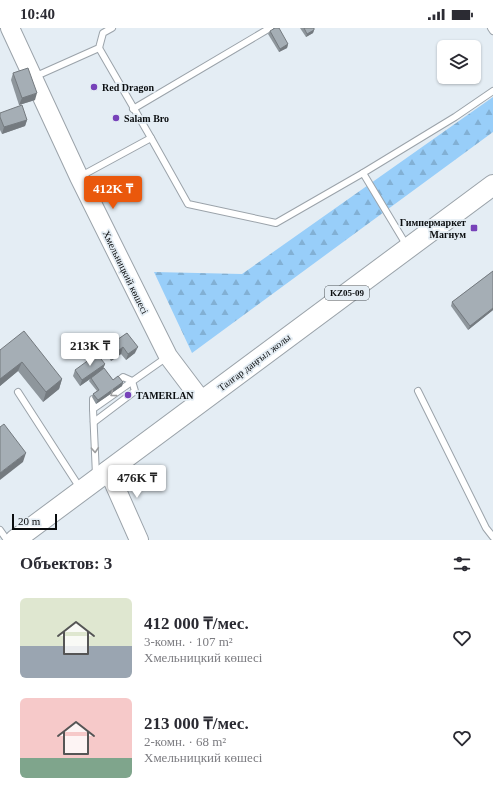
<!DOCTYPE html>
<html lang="ru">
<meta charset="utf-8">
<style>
:root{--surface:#fff;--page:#f2f2f3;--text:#2b2b33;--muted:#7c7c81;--accent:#ea580c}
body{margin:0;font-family:"Times New Roman",serif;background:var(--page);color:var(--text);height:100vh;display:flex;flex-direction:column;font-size:15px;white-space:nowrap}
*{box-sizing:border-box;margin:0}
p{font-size:13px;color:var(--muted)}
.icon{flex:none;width:22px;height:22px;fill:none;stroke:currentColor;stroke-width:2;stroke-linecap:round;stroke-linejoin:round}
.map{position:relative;height:512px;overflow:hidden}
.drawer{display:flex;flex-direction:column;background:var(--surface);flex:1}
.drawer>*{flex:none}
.tools{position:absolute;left:437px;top:12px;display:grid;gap:8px}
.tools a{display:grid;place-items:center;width:44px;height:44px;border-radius:6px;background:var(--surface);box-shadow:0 1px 3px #0004;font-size:20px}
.scale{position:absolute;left:12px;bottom:10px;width:45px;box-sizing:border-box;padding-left:4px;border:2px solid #0a0d0f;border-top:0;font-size:11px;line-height:14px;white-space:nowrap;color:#0a0d0f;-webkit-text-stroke:3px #e4edf4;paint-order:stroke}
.price{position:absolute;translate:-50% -34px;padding:0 9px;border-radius:4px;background:#fff;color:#222;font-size:13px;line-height:26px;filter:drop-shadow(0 1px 2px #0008)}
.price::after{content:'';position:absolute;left:50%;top:24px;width:12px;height:9px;margin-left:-6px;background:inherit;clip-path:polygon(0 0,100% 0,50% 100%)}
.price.selected{background:var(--accent);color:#fff}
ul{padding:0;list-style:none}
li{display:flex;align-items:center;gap:12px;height:100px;padding:0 20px}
li span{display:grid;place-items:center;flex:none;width:112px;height:80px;border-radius:6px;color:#555}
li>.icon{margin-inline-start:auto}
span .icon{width:48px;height:48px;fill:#fffc;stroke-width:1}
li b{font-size:17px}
h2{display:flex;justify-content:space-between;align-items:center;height:48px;padding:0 20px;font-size:17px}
.status{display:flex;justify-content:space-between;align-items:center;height:28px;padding:0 20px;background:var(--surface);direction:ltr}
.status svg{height:11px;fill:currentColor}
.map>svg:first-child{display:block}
.forest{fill:url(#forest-firs)}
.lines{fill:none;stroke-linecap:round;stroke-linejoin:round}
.lane-casing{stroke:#9ba3aa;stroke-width:8}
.secondary-casing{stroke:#9ba3aa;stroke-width:20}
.primary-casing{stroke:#9ba3aa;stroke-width:22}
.lane{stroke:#fff;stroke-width:6}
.secondary{stroke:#fff;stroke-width:18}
.primary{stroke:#fff;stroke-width:20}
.wall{fill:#8e969c}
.shaded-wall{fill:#747a7f}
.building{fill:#a5aeb5;stroke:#747a7f}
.oneway{stroke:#9d9e9f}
.poi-dot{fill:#7742b9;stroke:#e4edf4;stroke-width:1.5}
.labels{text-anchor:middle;stroke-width:3.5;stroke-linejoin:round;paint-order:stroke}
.shield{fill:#e4edf4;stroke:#4b5054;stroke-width:1}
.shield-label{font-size:9px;font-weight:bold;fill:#0a0d0f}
.poi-label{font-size:10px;font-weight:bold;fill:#0a0d0f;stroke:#e4edf4;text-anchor:start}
.street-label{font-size:10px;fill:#0a0d0f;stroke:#e4edf4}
</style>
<div class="status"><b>10:40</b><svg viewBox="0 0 49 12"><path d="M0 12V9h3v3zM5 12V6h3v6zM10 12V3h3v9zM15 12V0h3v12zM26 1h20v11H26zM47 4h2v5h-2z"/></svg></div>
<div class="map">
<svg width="493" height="512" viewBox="0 0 493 512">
<defs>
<pattern id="forest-firs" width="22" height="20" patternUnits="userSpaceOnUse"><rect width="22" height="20" fill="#98cef9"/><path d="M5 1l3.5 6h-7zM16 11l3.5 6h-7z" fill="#82b0d4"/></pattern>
</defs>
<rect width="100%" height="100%" fill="#e4edf4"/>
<polygon class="forest" points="493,69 493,104 192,325 154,244 242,246"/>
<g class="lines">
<g class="lane-casing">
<g id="lane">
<polyline points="491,0 493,3"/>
<polyline points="99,20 151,110"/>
<polyline points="34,49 99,20 103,5 112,0"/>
<polyline points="133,81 270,0"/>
<polyline points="81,148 151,110 188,176 276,195 363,145"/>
<polyline points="407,218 363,145 455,89 493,63"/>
<polyline points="418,363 486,500 493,509"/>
<polyline points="18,364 80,460"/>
<polyline points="93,371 93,381"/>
<polyline points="94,394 135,363 132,353 123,349 118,353"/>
<polyline points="96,447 93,381 167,329"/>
<polyline points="0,502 7,512"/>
</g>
</g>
<g class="secondary-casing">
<g id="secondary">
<polyline points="10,0 79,149 168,328 202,373"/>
<polyline points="108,442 139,512"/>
</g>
</g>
<g class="primary-casing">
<polyline id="primary" points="15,512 493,157"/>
</g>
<use href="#lane" class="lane"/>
<use href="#secondary" class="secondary"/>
<use href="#primary" class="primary"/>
</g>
<g class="wall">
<polygon points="300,0 314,0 314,2 313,5 306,9"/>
<polygon points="270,3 288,16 287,20 279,24 268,6"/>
<polygon points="13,45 35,72 19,77 11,52"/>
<polygon points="0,89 27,92 25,98 2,106 0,102"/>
<polygon points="493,243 493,282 468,302 451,278 452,274"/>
<polygon points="127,305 135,325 126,332 121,326 111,333 106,325 108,318"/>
<polygon points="0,322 62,351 59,361 43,374 18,343 0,358"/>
<polygon points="105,336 103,341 113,352 123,354 122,358 96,376 92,369 93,366 97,363 89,353 90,351 80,358 73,348 75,342"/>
</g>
<g class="shaded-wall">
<polygon points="314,2 313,5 306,9 307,6"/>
<polygon points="288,16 287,20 279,24 280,21"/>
<polygon points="37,65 35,72 19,77 22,70"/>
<polygon points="27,92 25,98 2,106 4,99"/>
<polygon points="493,280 493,282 468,302 470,298"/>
<polygon points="123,319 121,326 111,333 114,326"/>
<polygon points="138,319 135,325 126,332 128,326"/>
<polygon points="22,334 18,343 0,358 0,351"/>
<polygon points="105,336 102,343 91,350 90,351 80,358 82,352"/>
<polygon points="62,351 59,361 43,374 46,364"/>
<polygon points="123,354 122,358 96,376 98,372"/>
<polygon points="26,425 23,434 0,452 0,445"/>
</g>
<g class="building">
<polygon points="275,0 279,0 288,16 280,21 270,3"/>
<polygon points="304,0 314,0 314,2 307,6"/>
<polygon points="28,40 37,65 22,70 13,45"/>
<polygon points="22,77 27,92 4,99 0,89 0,85"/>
<polygon points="493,243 493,280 470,298 452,274"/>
<polygon points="24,303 62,351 46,364 22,334 0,351 0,322"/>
<polygon points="127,305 138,319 128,326 123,319 114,326 108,318"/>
<polygon points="97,326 105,336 82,352 75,342"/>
<polygon points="104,340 113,352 118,348 123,354 98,372 93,366 99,362 91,350"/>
<polygon points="4,396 26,425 0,445 0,399"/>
</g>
<defs><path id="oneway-chevron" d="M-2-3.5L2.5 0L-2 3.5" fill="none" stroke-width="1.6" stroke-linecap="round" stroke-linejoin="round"/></defs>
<g class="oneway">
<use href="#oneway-chevron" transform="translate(113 366) rotate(144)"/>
<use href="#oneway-chevron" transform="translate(95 422) rotate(87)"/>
</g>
<g class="poi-dot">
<circle cx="94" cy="59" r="4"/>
<circle cx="116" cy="90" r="4"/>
<rect x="470" y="196" width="8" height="8" rx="2"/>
<circle cx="128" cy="367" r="4"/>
</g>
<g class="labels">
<rect class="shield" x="325" y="258" width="44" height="14" rx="3"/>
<g class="shield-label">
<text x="347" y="268">KZ05-09</text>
</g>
<g class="poi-label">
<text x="102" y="63">Red Dragon</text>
<text x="124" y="94">Salam Bro</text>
<text x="466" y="198" text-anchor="end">Гимпермаркет<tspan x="466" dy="12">Магнум</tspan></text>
<text x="136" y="371">TAMERLAN</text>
</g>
<g class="street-label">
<text transform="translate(126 244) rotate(64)" y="4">Хмельницкий көшесі</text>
<text transform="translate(254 334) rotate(-37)" y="4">Талғар даңғыл жолы</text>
</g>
</g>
</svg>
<div class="tools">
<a><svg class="icon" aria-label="layers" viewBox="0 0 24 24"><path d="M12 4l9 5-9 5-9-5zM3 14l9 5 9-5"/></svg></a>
</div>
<div class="scale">20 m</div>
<b class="price selected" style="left:113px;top:182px">412K ₸</b>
<b class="price" style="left:90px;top:339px">213K ₸</b>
<b class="price" style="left:137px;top:471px">476K ₸</b>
</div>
<section class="drawer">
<h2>Объектов: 3<svg class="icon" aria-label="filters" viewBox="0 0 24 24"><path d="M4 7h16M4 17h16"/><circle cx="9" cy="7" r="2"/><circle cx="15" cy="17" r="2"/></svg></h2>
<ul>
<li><span style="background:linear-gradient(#dfe7d0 60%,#9aa5b1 0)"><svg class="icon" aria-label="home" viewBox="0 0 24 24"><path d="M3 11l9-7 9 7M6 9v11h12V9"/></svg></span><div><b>412 000 ₸/мес.</b><p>3-комн. · 107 m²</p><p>Хмельницкий көшесі</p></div><svg class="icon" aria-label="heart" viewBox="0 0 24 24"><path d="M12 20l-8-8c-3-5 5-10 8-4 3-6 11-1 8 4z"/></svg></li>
<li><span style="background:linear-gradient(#f6c9c9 75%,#7fa58c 0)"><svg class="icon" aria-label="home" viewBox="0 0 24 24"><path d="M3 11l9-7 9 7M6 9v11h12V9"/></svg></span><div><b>213 000 ₸/мес.</b><p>2-комн. · 68 m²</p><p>Хмельницкий көшесі</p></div><svg class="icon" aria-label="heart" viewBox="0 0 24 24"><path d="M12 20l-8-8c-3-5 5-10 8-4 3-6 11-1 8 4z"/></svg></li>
</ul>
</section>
